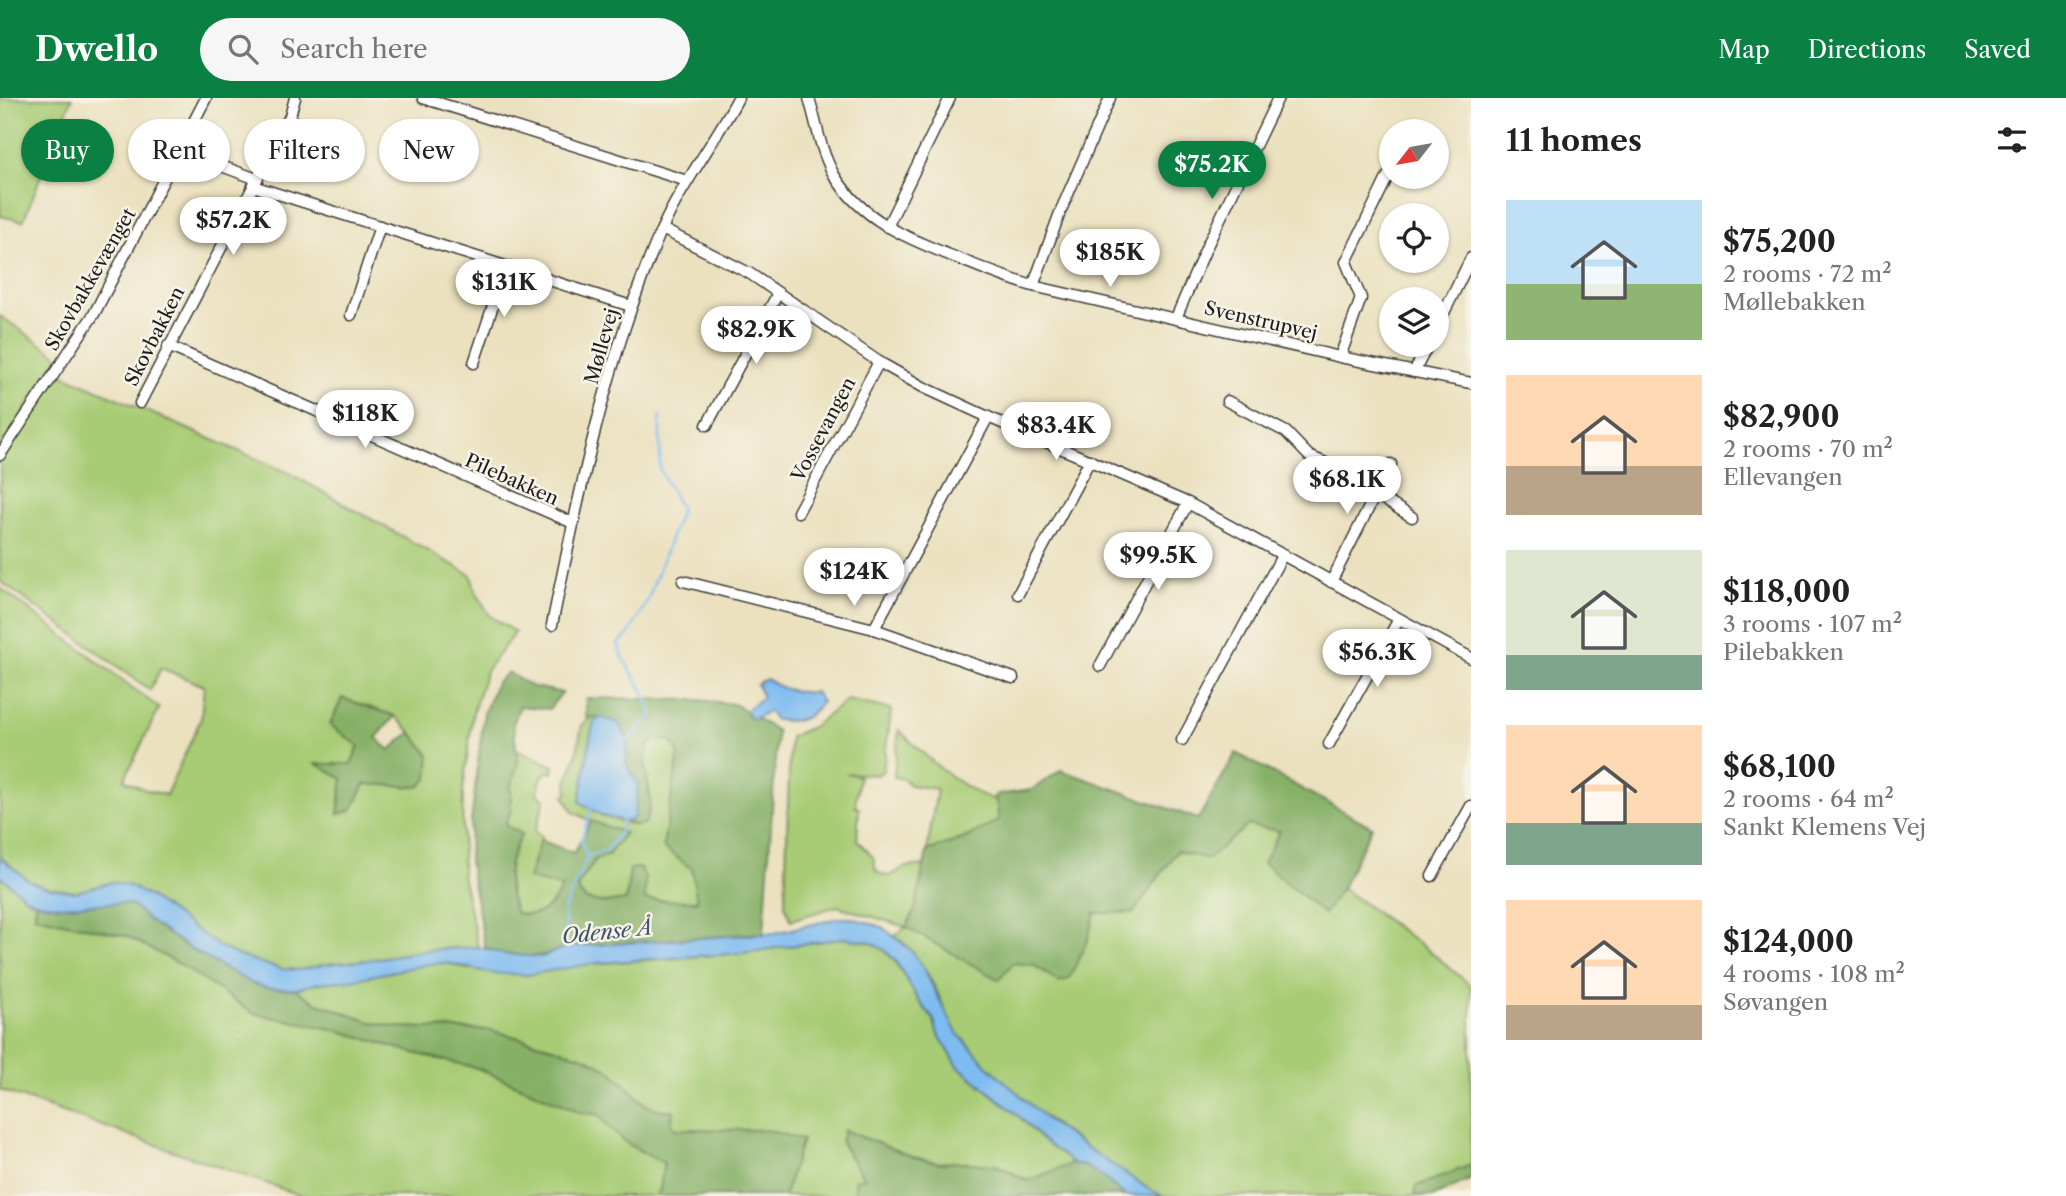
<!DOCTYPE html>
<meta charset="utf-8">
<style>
:root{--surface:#fff;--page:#f6f6f6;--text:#222;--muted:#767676;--accent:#0b8043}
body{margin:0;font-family:"Libre Caslon Text",serif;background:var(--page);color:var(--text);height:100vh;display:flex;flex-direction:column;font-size:26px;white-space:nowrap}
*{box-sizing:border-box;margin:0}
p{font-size:23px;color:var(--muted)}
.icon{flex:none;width:38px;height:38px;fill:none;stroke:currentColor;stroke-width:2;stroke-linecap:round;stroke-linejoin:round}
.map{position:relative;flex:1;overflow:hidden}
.drawer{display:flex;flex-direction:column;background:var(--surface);width:595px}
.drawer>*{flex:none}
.banner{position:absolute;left:21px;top:21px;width:665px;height:63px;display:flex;gap:14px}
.needle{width:46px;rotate:239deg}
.fabs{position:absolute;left:1379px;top:21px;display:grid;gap:14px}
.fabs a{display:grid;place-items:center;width:70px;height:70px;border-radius:50%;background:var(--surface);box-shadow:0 2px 5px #0004;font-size:35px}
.price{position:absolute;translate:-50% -60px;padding:0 16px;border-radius:24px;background:#fff;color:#222;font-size:23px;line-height:46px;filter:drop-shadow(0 2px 4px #0008)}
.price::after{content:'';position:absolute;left:50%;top:42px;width:21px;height:16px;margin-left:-10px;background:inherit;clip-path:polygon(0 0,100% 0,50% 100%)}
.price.current{background:var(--accent);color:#fff}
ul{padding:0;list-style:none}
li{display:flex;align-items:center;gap:21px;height:175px;padding:0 35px}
li span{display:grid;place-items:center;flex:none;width:196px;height:140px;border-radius:0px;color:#555}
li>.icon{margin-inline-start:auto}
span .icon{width:84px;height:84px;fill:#fffc;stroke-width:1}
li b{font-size:30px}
h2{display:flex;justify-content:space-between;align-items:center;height:84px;padding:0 35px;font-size:30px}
.chip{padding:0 24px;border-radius:32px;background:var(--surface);box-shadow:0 2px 5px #0004;font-size:24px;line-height:63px}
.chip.current{background:var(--accent);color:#fff}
header{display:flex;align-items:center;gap:42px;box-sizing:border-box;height:98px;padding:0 35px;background:var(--accent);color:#fff}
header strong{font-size:33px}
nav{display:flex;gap:38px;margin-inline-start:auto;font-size:24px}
.search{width:490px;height:63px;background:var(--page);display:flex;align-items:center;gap:18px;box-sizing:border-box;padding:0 24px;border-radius:38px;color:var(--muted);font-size:26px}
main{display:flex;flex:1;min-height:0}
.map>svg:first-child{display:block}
.green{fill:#a7cc75;stroke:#627448;stroke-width:2;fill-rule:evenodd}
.forest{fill:#85b066;stroke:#506641;stroke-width:2}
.water{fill:#7ebbf1;stroke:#4d6c86;stroke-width:2}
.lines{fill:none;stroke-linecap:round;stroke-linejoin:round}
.stream{stroke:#7ebbf1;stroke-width:2.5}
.minor-casing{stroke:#3b3a34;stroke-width:13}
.minor{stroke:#fff;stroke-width:10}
.labels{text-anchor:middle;stroke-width:5;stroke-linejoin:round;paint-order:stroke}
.street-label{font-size:19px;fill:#1c1c1c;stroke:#f7f3e8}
.water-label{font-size:21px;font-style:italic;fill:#3e5467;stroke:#f7f3e8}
</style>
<header>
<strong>Dwello</strong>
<div class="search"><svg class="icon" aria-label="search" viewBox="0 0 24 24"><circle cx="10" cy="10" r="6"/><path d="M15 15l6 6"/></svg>Search here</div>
<nav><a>Map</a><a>Directions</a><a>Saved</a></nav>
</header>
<main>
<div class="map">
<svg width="1471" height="1098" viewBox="0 0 1471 1098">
<rect width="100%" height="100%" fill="#f7f3e8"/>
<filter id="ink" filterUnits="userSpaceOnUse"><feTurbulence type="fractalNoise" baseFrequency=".0143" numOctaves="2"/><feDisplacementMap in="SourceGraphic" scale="14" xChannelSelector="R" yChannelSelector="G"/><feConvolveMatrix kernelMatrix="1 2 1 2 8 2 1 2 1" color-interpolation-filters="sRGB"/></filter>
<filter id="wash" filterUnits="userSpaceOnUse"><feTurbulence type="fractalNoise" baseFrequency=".00686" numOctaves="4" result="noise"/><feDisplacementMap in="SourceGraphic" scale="28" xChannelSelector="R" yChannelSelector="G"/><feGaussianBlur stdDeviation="1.57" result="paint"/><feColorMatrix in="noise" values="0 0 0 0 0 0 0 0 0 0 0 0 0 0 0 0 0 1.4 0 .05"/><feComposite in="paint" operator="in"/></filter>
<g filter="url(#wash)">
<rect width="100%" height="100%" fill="#ebe1bf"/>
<g class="green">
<polygon points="0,0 72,0 23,123 0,118"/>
<polygon points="0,218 60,259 0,351"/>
<path d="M59,275L289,375L471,477L475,492L490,518L515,534L486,573L473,614L463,693L462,777L478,849L428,852L368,862L328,866L299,872L281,871L239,858L220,849L147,797L88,791L76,794L44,789L29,783L0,759V490L159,610L124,682L146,692L166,697L201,621L204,588L161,570L150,592L0,483V363ZM342,600L395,618L411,634L430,658L419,689L365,686L352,712L338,715L343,681L318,666H351L359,647L330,627Z"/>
<path d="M847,602L890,611L891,614L883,673L877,677L846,675L859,678L855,709L859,710L857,742L873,759L876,772C892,785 893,773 906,769C912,768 918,768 924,767L915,812L1013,865L1034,867L1059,884L1088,841L1095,815H1133L1177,753L1208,760L1247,727L1280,733L1324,815L1342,790L1431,854L1471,888V1067L1416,1089L1415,1098H1164L1152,1093C1085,1049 1008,1000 958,936C950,926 946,914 941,903C931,879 917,854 895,838L906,829L837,808L791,822L785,807L790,639L814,628Z"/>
<path d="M600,619L594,625L591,635L580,704L603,718L636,728C640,719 650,707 650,698C649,677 631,633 672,643L679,656L663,749L692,771L697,803L644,802L645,780L640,770L630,771L626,802L605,805L586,802L579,794L578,787L596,762L609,756L595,725L573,714L564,698L568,694L567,684L576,658L582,627L591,620Z"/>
<path d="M899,632C926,659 959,691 996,702L1000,722L965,740L927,753L937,691L910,687L904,681L894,679Z"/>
<path d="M516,651L554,668L553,675L548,673L542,679L537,695L545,701L535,734L542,738L528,780L563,788C552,809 541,821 516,815L511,802L508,779L510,759L505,728L511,712V688L518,664Z"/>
<path d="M0,778L26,800L35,804V818L127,838L181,867L336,932L418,956L477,970L583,1015L598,1016C618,1043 635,1051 664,1065L660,1092L656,1098H302L0,992Z"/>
<polygon points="844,840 870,844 884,852 894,862 919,903 934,922 937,934 958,968 1020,1019 1041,1041 1073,1065 1028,1083 999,1068 962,1064 940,1065 913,1059 844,1032 841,1045 864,1080 855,1083 855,1098 784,1098 801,1042 715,1032 675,1031 671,1023 674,1013 656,1011 646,1007 610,972 587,960 556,950 490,932 395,929 367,923 315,904 295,891 319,885 351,882 429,866 447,865 467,871 582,867 742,855"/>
</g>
<g class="forest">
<path d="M508,574L530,588L562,595L549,611L520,608L513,626L518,664L511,688V712L505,727L522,736C506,765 503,784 516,815C541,821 552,809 562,789L528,781L540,742L574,755L591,723L625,735L609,756L595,762L578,787L579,794L586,802L605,805L626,802L630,771L640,770L645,780V802L697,803L692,771L663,749L679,656L672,643C632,633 648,678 650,700C651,710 649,718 644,726L636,728L627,724L634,719L638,687L626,665L628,642L600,619L586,620V600L699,602L734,606L777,633L764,835L567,849C541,861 511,863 485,849L469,763L470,733L484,615L496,585Z"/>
<polygon points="342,600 395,618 376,640 390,652 411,634 430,658 428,681 419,689 365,686 352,712 338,716 343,681 316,666 351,666 359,648 330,627"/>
<polygon points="1236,655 1372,729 1342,790 1324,816 1263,765 1280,733 1248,727 1208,761 1177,753 1133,815 1095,815 1088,841 1069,881 1059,884 1034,867 1013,865 999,882 906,829 915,812 927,753 965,740 999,722 995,697 1031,692 1061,672 1198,721"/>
<path d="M35,804L59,808L123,805L132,807L152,825L191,852L251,885L268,890L295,891L315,904L367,923L395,929L490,932L556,950L587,960L610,972L646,1007L656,1011L674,1013L671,1023L675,1031L767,1032L802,1042L784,1098H656L660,1092L664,1065C635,1051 618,1043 598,1016L583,1015L477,970L418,956L336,932L253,915L181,867L127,838L35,818Z"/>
<polygon points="844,1032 913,1059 940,1065 962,1064 999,1068 1028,1083 1073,1065 1085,1068 1100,1077 1126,1098 855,1098 855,1082 864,1080 841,1044"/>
<polygon points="1471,1067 1471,1081 1434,1098 1415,1098 1415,1089"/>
</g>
<g class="water">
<path d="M767,581C779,591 799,596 815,594L822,604C805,624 801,624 775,622L769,613L753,621L747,617L748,610L763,599L757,587L761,583Z"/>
<polygon points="600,619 619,625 628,642 626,665 638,687 634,719 627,724 603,718 580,704 591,635 594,625"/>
<polygon points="0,759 29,783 44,789 76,794 112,784 130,788 147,797 220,849 239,858 281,871 299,872 328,866 368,862 428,852 478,849 504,856 542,859 566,849 775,835 838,820 852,820 882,829 911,852 921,866 957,935 988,968 1053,1027 1152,1093 1164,1098 1126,1098 1100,1077 1085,1068 1073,1065 1041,1041 1020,1019 958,968 937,934 934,922 919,903 895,862 884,852 870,844 844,840 742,855 597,865 527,877 490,875 447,865 429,866 351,882 319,885 295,891 268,890 251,885 191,851 152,825 132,807 123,805 59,808 35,804 26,800 0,778"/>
</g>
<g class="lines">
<g class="stream">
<polyline points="628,642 653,617 642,591 624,562 618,546 628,537 647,504 681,412 660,372 660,318"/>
<polyline points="587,757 581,744 591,711"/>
<polyline points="568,852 564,813 566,806 588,758 606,753 621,732 622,722"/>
</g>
</g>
</g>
<g filter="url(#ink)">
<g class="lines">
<g class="minor-casing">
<g id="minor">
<polyline points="423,0 687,83"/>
<path d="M809,0C817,27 820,52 834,77C861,121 906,140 952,158C979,169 1005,180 1033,188L1340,259L1471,285"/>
<polyline points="180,53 257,81"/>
<polyline points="253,88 631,208"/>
<polyline points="887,129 950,0"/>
<polyline points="662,131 749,175 879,264 923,289 988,319 1188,405 1471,560"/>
<polyline points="1033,188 1061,112 1110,0"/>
<polyline points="351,217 380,128"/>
<polyline points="1176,220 1207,148 1278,0"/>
<polyline points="1437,229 1471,160"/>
<polyline points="168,248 573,425"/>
<polyline points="1340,259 1361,200 1346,164 1391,72"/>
<polyline points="474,265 506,168"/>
<polyline points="1414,274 1428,247"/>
<polyline points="1227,303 1286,334 1309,358 1354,377 1373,400"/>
<polyline points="140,305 290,18 295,0"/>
<polyline points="707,327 778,195"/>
<polyline points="0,357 94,216 206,0"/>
<polyline points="1375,396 1412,419"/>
<polyline points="798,414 879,264"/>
<polyline points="683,483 874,531 1013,580"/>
<polyline points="1331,484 1391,366"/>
<polyline points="1018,496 1090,362"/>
<path d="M552,527C579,394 607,258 661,133C682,86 714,45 738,0"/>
<polyline points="874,531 988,319"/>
<polyline points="1100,568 1188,405"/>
<polyline points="1182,642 1283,456"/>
<polyline points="1329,646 1399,521"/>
<polyline points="1432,778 1471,708"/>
</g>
</g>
<use href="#minor" class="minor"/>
</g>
</g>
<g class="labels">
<g class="street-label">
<text transform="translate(90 181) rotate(-60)" y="7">Skovbakkevænget</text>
<text transform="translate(1261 222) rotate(13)" y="7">Svenstrupvej</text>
<text transform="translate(154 238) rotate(-63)" y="7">Skovbakken</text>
<text transform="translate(601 248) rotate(-74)" y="7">Møllevej</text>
<text transform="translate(823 331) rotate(-62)" y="7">Vossevangen</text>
<text transform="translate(512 381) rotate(24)" y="7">Pilebakken</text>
</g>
<g class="water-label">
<text transform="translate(607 834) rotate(-6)" y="7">Odense Å</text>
</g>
</g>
</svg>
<div class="fabs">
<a><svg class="needle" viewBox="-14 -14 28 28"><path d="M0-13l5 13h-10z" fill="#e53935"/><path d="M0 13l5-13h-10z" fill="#767676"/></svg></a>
<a><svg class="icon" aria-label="locate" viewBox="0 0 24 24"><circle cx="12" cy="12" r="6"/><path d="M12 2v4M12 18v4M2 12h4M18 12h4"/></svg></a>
<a><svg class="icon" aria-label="layers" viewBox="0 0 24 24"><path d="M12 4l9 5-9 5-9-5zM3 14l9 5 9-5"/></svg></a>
</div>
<b class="price current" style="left:1212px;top:103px">$75.2K</b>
<b class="price" style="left:233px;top:159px">$57.2K</b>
<b class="price" style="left:1110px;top:191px">$185K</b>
<b class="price" style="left:504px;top:221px">$131K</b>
<b class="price" style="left:756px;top:268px">$82.9K</b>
<b class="price" style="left:365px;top:352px">$118K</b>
<b class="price" style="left:1056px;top:364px">$83.4K</b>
<b class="price" style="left:1347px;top:418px">$68.1K</b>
<b class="price" style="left:1158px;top:494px">$99.5K</b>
<b class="price" style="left:854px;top:510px">$124K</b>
<b class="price" style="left:1377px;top:591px">$56.3K</b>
<div class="banner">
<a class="chip current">Buy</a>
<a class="chip">Rent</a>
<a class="chip">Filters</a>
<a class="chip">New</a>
</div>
</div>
<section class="drawer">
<h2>11 homes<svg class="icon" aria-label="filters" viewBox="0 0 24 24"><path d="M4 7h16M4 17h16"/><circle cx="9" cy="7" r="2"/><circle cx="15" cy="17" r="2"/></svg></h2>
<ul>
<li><span style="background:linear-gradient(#bfe0f5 60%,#8fb573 0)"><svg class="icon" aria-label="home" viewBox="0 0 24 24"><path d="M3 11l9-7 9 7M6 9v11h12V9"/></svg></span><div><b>$75,200</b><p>2 rooms · 72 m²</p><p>Møllebakken</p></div></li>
<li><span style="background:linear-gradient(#ffd9b3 65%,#b9a48a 0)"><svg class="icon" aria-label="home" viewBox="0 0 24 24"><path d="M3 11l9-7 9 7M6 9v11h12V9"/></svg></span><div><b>$82,900</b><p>2 rooms · 70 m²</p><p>Ellevangen</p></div></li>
<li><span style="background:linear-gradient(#dfe7d0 75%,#7fa58c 0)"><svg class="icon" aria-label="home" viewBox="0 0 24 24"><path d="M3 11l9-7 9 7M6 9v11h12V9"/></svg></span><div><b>$118,000</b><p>3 rooms · 107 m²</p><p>Pilebakken</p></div></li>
<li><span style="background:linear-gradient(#ffd9b3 70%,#7fa58c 0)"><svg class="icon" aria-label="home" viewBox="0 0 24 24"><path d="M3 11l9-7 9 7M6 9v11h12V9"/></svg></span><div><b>$68,100</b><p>2 rooms · 64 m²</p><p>Sankt Klemens Vej</p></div></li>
<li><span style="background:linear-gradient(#ffd9b3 75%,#b9a48a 0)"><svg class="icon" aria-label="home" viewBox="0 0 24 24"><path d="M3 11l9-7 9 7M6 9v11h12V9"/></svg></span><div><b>$124,000</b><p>4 rooms · 108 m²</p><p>Søvangen</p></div></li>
</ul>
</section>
</main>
